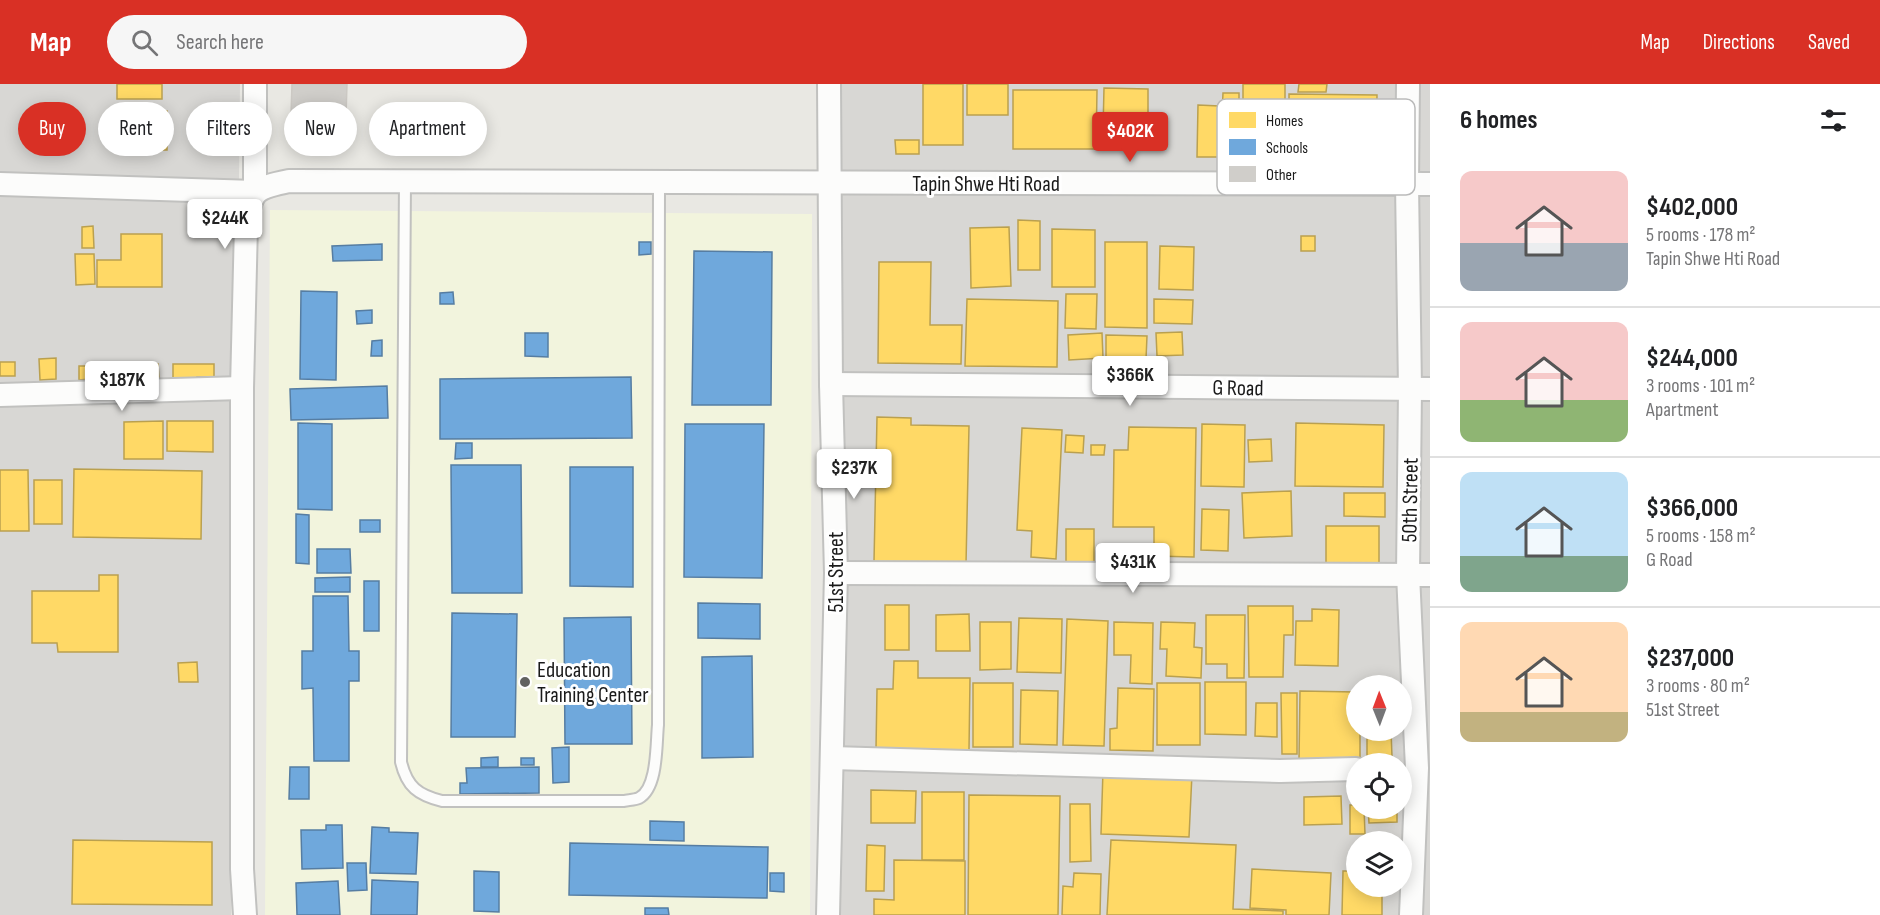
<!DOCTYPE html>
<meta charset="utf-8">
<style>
:root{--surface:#fff;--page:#f6f6f6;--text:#202124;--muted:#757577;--line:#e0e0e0;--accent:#d93025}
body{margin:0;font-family:"Sofia Sans Condensed",sans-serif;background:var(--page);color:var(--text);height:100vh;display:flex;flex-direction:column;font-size:22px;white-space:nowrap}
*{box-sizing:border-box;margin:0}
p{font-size:20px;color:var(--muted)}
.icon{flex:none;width:33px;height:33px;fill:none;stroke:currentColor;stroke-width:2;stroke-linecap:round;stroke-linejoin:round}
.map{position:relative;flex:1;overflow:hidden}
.details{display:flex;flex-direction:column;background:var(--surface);width:450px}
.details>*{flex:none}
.hud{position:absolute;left:18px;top:18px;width:570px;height:54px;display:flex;gap:12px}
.needle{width:39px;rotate:359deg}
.tools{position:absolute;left:1346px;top:591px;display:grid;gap:12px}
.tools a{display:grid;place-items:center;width:66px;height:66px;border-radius:50%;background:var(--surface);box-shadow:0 3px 15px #0003;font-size:30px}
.price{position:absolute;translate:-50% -51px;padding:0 14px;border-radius:6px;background:#fff;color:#222;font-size:20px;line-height:39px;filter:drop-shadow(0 2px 3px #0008)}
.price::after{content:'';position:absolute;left:50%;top:36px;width:18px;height:14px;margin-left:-9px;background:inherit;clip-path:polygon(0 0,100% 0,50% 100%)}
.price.selected{background:var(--accent);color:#fff}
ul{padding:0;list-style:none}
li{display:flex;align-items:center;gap:18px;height:150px;padding:0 30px}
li+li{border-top:2px solid var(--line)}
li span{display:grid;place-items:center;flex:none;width:168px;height:120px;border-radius:12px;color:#555}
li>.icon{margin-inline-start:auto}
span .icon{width:72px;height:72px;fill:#fffc;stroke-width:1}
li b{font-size:26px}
h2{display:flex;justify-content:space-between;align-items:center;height:72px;padding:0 30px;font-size:26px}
.chip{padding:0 21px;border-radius:27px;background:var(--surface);box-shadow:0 3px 15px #0003;font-size:21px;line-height:54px}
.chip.selected{background:var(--accent);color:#fff}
header{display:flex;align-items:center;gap:36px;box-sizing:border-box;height:84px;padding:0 30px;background:var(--accent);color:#fff}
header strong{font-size:28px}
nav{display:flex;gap:33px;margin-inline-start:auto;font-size:21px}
.search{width:420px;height:54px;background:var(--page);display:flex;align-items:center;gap:15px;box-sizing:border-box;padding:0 21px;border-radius:33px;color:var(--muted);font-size:22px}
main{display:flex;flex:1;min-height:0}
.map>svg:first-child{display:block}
.residential{fill:#d8d7d4;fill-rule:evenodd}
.education{fill:#f2f4dd}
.homes{fill:#ffd966;stroke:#baa04f;stroke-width:1.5}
.schools{fill:#6fa8dc;stroke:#567da2;stroke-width:1.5}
.building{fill:#d0ceca;stroke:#ccc9c4;stroke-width:1.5}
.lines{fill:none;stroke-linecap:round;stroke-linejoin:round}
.service-casing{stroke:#c1c1bf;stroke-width:14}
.minor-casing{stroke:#c1c1bf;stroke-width:26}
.service{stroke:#fcfcfb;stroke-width:10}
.minor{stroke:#fcfcfb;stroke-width:22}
.poi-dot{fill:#626260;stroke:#fff;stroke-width:2}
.labels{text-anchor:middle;stroke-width:6;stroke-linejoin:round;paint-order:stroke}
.street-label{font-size:22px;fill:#1a1a1a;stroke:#fff}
.poi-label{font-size:22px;fill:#1a1a1a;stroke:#fff;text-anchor:start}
.key{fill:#fff;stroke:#bababa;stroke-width:1.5}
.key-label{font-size:16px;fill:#1a1a1a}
</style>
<header>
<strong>Map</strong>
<div class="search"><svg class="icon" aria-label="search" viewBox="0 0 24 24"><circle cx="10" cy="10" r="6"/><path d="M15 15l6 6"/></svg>Search here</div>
<nav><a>Map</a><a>Directions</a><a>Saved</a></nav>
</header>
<main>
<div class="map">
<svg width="1430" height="831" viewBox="0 0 1430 831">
<rect width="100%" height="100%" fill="#e9e8e3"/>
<g class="residential">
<polygon points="0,0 240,0 231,831 0,831"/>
<path d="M840,0H1430V831H839ZM1356,602H1401V646H1356ZM1356,680H1401V724H1356ZM1356,758H1401V802H1356Z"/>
</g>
<polygon class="education" points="270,126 812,130 810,831 265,831"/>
<g class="homes">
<rect x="117" y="0" width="45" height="15"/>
<rect x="923" y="0" width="40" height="61"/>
<rect x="967" y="0" width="41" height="31"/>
<polygon points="1243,0 1285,0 1285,28 1243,29"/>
<polygon points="1299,0 1327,0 1326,8 1298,8"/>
<polygon points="1104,4 1148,5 1148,46 1103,46"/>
<polygon points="1013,6 1097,6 1096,65 1013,65"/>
<polygon points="1223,9 1239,9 1239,30 1222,30"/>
<polygon points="1289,10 1377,11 1376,75 1333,75 1333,80 1289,79"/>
<polygon points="1198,21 1219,22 1219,73 1197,73"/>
<polygon points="167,27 167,66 123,66 122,28"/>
<polygon points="895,56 919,56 919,70 896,70"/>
<polygon points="1018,136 1040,137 1040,186 1018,186"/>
<polygon points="93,142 94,164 82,164 82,143"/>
<polygon points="1009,143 1011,202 971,204 970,144"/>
<polygon points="1052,145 1095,146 1095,203 1052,203"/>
<polygon points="121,150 162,150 162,203 97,203 97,176 121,176"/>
<rect x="1301" y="152" width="14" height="15"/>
<polygon points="1105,158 1147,158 1147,244 1105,243"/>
<polygon points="1160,162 1194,163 1193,206 1159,205"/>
<polygon points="75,170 94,170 95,200 76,201"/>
<polygon points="879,178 931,178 930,241 962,241 961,280 878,279"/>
<polygon points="1066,210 1097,210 1096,245 1065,244"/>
<polygon points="967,215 1058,217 1057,283 965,282"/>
<polygon points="1154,215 1193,216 1192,240 1154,239"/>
<polygon points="1182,248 1183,271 1157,272 1156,249"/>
<polygon points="1102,249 1103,274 1069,276 1068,251"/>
<polygon points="1106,251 1147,252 1146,275 1106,274"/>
<polygon points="56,274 56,295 40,296 39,275"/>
<rect x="0" y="278" width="15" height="14"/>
<polygon points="121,278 123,297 111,298 110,279"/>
<polygon points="93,279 106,279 107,299 93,299"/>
<polygon points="158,280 159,297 133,298 132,281"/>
<polygon points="173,280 214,280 214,293 197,293 197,301 173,301"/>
<polygon points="79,282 89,282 90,295 79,296"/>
<polygon points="877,333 911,334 911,341 969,342 966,480 874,478"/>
<polygon points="163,337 163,375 124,375 124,338"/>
<polygon points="167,337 213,337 213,368 167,367"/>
<polygon points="1296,339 1384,341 1383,403 1295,402"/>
<polygon points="1202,340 1245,341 1244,403 1201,402"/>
<polygon points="1129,343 1196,344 1194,473 1154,472 1154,443 1113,443 1114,366 1128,366"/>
<polygon points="1022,344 1062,346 1056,475 1031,473 1032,447 1017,446"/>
<polygon points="1066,351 1084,352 1083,369 1065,368"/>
<polygon points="1271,355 1272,377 1249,378 1248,356"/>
<polygon points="1091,361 1105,361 1104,371 1091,371"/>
<polygon points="74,385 202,387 201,455 73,453"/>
<polygon points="0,386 28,386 29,447 0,447"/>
<rect x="34" y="396" width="28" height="44"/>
<polygon points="1291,407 1292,452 1244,454 1242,409"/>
<polygon points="1344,409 1385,409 1385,433 1344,432"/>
<polygon points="1202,425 1229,426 1228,467 1201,466"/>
<rect x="1326" y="442" width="53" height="37"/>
<rect x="1066" y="445" width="28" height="34"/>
<polygon points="99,491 118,491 118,568 58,568 57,559 32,559 32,507 99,507"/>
<rect x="885" y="521" width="24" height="45"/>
<polygon points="1248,522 1293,522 1293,551 1284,551 1283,593 1249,593"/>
<polygon points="1312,525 1339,526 1338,582 1295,581 1296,537 1312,537"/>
<polygon points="969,530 970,567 936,567 936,531"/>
<polygon points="1206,531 1245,531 1244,594 1227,594 1227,580 1206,580"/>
<polygon points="1019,534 1062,535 1061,589 1017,588"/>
<polygon points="1067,535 1108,537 1104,662 1063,661"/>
<polygon points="980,538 1011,538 1011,585 980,586"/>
<polygon points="1114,538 1153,539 1152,600 1130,599 1131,571 1114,571"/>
<polygon points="1161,538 1195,539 1194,563 1202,564 1201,594 1166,592 1167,565 1160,565"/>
<polygon points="894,577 918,577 918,594 970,594 969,666 876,665 877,605 893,605"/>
<polygon points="197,578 198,598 179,598 178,579"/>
<polygon points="1205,598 1246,598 1246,651 1205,650"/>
<rect x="973" y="599" width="40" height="64"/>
<rect x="1157" y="599" width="43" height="62"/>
<polygon points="1118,604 1154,605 1153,667 1110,666 1110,645 1117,644"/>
<polygon points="1021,606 1058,607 1057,661 1020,660"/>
<polygon points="1300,607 1356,608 1356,646 1360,646 1360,677 1299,677"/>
<polygon points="1281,609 1297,609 1297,670 1282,670"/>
<polygon points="1256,619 1277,619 1277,653 1255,652"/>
<polygon points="1367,646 1391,646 1392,673 1367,674"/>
<polygon points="1103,686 1192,690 1189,753 1101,750"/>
<polygon points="871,706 916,707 915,739 871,739"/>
<rect x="922" y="708" width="42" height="68"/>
<polygon points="969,711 1060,712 1058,831 968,831"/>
<polygon points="1341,712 1342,740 1304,741 1304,713"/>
<polygon points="1070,720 1090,720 1091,777 1070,778"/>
<polygon points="1350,721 1356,721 1356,724 1364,724 1365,750 1350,750"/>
<polygon points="1368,724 1397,724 1397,738 1369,739"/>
<polygon points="73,756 212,758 212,821 72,820"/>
<polygon points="1111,756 1236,761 1233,825 1283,827 1283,831 1107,831"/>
<polygon points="867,761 885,762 884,807 866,807"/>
<polygon points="894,776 965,777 965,831 874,831 874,815 894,816"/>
<polygon points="1252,785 1331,789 1329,831 1286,831 1286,826 1250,824"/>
<polygon points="1343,787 1356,787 1356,802 1382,802 1382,831 1342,831"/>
<polygon points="1074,789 1101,790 1100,831 1062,831 1063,802 1073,803"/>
</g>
<g class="schools">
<polygon points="639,158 651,158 651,170 639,171"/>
<polygon points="382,160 382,176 333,177 332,162"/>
<polygon points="694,167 772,168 771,321 692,321"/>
<polygon points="301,207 337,208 336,296 300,295"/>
<polygon points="453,208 454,220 440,220 440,209"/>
<polygon points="372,226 372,239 357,240 356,227"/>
<polygon points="525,249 548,249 548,273 525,272"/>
<polygon points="382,256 382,272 371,272 372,257"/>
<polygon points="631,293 632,354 440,355 440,295"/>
<polygon points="387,302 388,334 291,336 290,305"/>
<polygon points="298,339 332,340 332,426 298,425"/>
<polygon points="685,340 764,340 762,494 684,493"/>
<polygon points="456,359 472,359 472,374 455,375"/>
<polygon points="451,381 521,381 522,509 452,509"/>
<polygon points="570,383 633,383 633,503 570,502"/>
<polygon points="296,430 309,431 309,480 296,479"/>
<rect x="360" y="436" width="20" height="12"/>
<polygon points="317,465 350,465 351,489 317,489"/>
<polygon points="350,493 350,508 315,508 315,494"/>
<rect x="364" y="497" width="15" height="50"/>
<polygon points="313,512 348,512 349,567 359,567 359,597 349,597 349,677 314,677 313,604 302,605 302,567 313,567"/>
<polygon points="698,519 760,520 760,555 698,554"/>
<polygon points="452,529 517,530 515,653 451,653"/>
<polygon points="631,533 632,660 565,660 564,534"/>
<polygon points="752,572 753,673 702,674 702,573"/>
<polygon points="569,663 569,698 553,699 552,664"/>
<polygon points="498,673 498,683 481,683 481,674"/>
<rect x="521" y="674" width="13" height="7"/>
<polygon points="290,683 309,683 309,715 289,715"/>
<polygon points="539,683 539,709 460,710 460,699 467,699 466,684"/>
<polygon points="650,737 684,738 684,757 650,756"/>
<polygon points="326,741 342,741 343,784 302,785 301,746 326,746"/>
<polygon points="372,743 389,744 389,748 418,749 416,790 370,789"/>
<polygon points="570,759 768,763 767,814 569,811"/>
<polygon points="347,779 366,779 367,806 348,807"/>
<polygon points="474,787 499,788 499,828 474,827"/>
<polygon points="770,789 784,789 784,808 770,807"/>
<polygon points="372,796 418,798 417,831 371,831"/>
<polygon points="338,797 340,831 297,831 296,799"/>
<polygon points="645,824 668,824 669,831 645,831"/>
</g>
<polygon class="building" points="292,0 347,0 346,31 291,31"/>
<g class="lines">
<g class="service-casing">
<path id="service" d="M405,97L401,678C407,703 418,711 442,717H624C628,716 635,716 639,714C658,704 656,660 658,641L659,98"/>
</g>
<g class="minor-casing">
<g id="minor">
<polyline points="1408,0 1407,100 1410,305 1408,490 1417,684 1411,831"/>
<polyline points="0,100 255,108 255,0"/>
<polyline points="831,300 1430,305"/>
<polyline points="0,311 242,304"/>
<polyline points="836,489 1430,491"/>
<polyline points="832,674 1280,687 1356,685"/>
<path d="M245,831L242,785V304L246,141C251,106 255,104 289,97L1430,100"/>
<polyline points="828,831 836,489 831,300 829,0"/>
</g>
</g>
<use href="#service" class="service"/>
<use href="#minor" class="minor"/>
</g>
<circle class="poi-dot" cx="525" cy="598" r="6"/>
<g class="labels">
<g class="street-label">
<text x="986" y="107">Tapin Shwe Hti Road</text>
<text transform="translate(1238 303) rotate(1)" y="8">G Road</text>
<text transform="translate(1409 416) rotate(-89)" y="8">50th Street</text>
<text transform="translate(835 488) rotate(-90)" y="8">51st Street</text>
</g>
<g class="poi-label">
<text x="537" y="593">Education<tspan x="537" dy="25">Training Center</tspan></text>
</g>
</g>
<rect x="1217" y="15" width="198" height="96" rx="9" class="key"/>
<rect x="1229" y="28" width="27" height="16" fill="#ffd966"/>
<rect x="1229" y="55" width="27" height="16" fill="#6fa8dc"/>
<rect x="1229" y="82" width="27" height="16" fill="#d0ceca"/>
<g class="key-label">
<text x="1266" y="42">Homes</text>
<text x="1266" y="69">Schools</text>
<text x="1266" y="96">Other</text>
</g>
</svg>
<div class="tools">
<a><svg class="needle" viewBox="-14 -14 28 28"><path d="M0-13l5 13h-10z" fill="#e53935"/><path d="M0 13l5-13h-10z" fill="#757577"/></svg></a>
<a><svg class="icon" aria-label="locate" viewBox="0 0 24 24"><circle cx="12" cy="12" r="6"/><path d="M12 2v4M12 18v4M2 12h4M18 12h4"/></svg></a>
<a><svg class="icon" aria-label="layers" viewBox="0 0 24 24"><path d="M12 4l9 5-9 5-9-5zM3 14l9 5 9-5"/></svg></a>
</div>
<b class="price selected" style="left:1130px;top:79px">$402K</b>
<b class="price" style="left:225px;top:166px">$244K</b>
<b class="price" style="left:1130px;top:323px">$366K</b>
<b class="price" style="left:122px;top:328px">$187K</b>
<b class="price" style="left:854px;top:416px">$237K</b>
<b class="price" style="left:1133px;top:510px">$431K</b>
<div class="hud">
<a class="chip selected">Buy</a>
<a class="chip">Rent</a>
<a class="chip">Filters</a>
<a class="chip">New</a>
<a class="chip">Apartment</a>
</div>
</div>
<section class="details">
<h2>6 homes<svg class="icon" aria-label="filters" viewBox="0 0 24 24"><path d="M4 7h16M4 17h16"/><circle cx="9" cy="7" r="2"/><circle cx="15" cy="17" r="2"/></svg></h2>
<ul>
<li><span style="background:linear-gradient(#f6c9c9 60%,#9aa5b1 0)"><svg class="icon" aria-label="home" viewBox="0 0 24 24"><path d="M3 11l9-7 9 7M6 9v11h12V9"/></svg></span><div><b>$402,000</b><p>5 rooms · 178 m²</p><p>Tapin Shwe Hti Road</p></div></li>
<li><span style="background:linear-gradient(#f6c9c9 65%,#8fb573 0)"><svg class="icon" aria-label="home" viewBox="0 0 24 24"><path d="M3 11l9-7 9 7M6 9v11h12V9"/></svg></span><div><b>$244,000</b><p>3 rooms · 101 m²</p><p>Apartment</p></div></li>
<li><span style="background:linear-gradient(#bfe0f5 70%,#7fa58c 0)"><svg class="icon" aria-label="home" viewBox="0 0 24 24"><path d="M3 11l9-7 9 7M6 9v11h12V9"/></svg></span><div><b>$366,000</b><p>5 rooms · 158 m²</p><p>G Road</p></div></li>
<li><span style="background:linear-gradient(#ffd9b3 75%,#c2b280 0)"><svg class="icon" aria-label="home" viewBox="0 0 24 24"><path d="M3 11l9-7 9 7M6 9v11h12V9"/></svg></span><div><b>$237,000</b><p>3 rooms · 80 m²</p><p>51st Street</p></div></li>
</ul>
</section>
</main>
